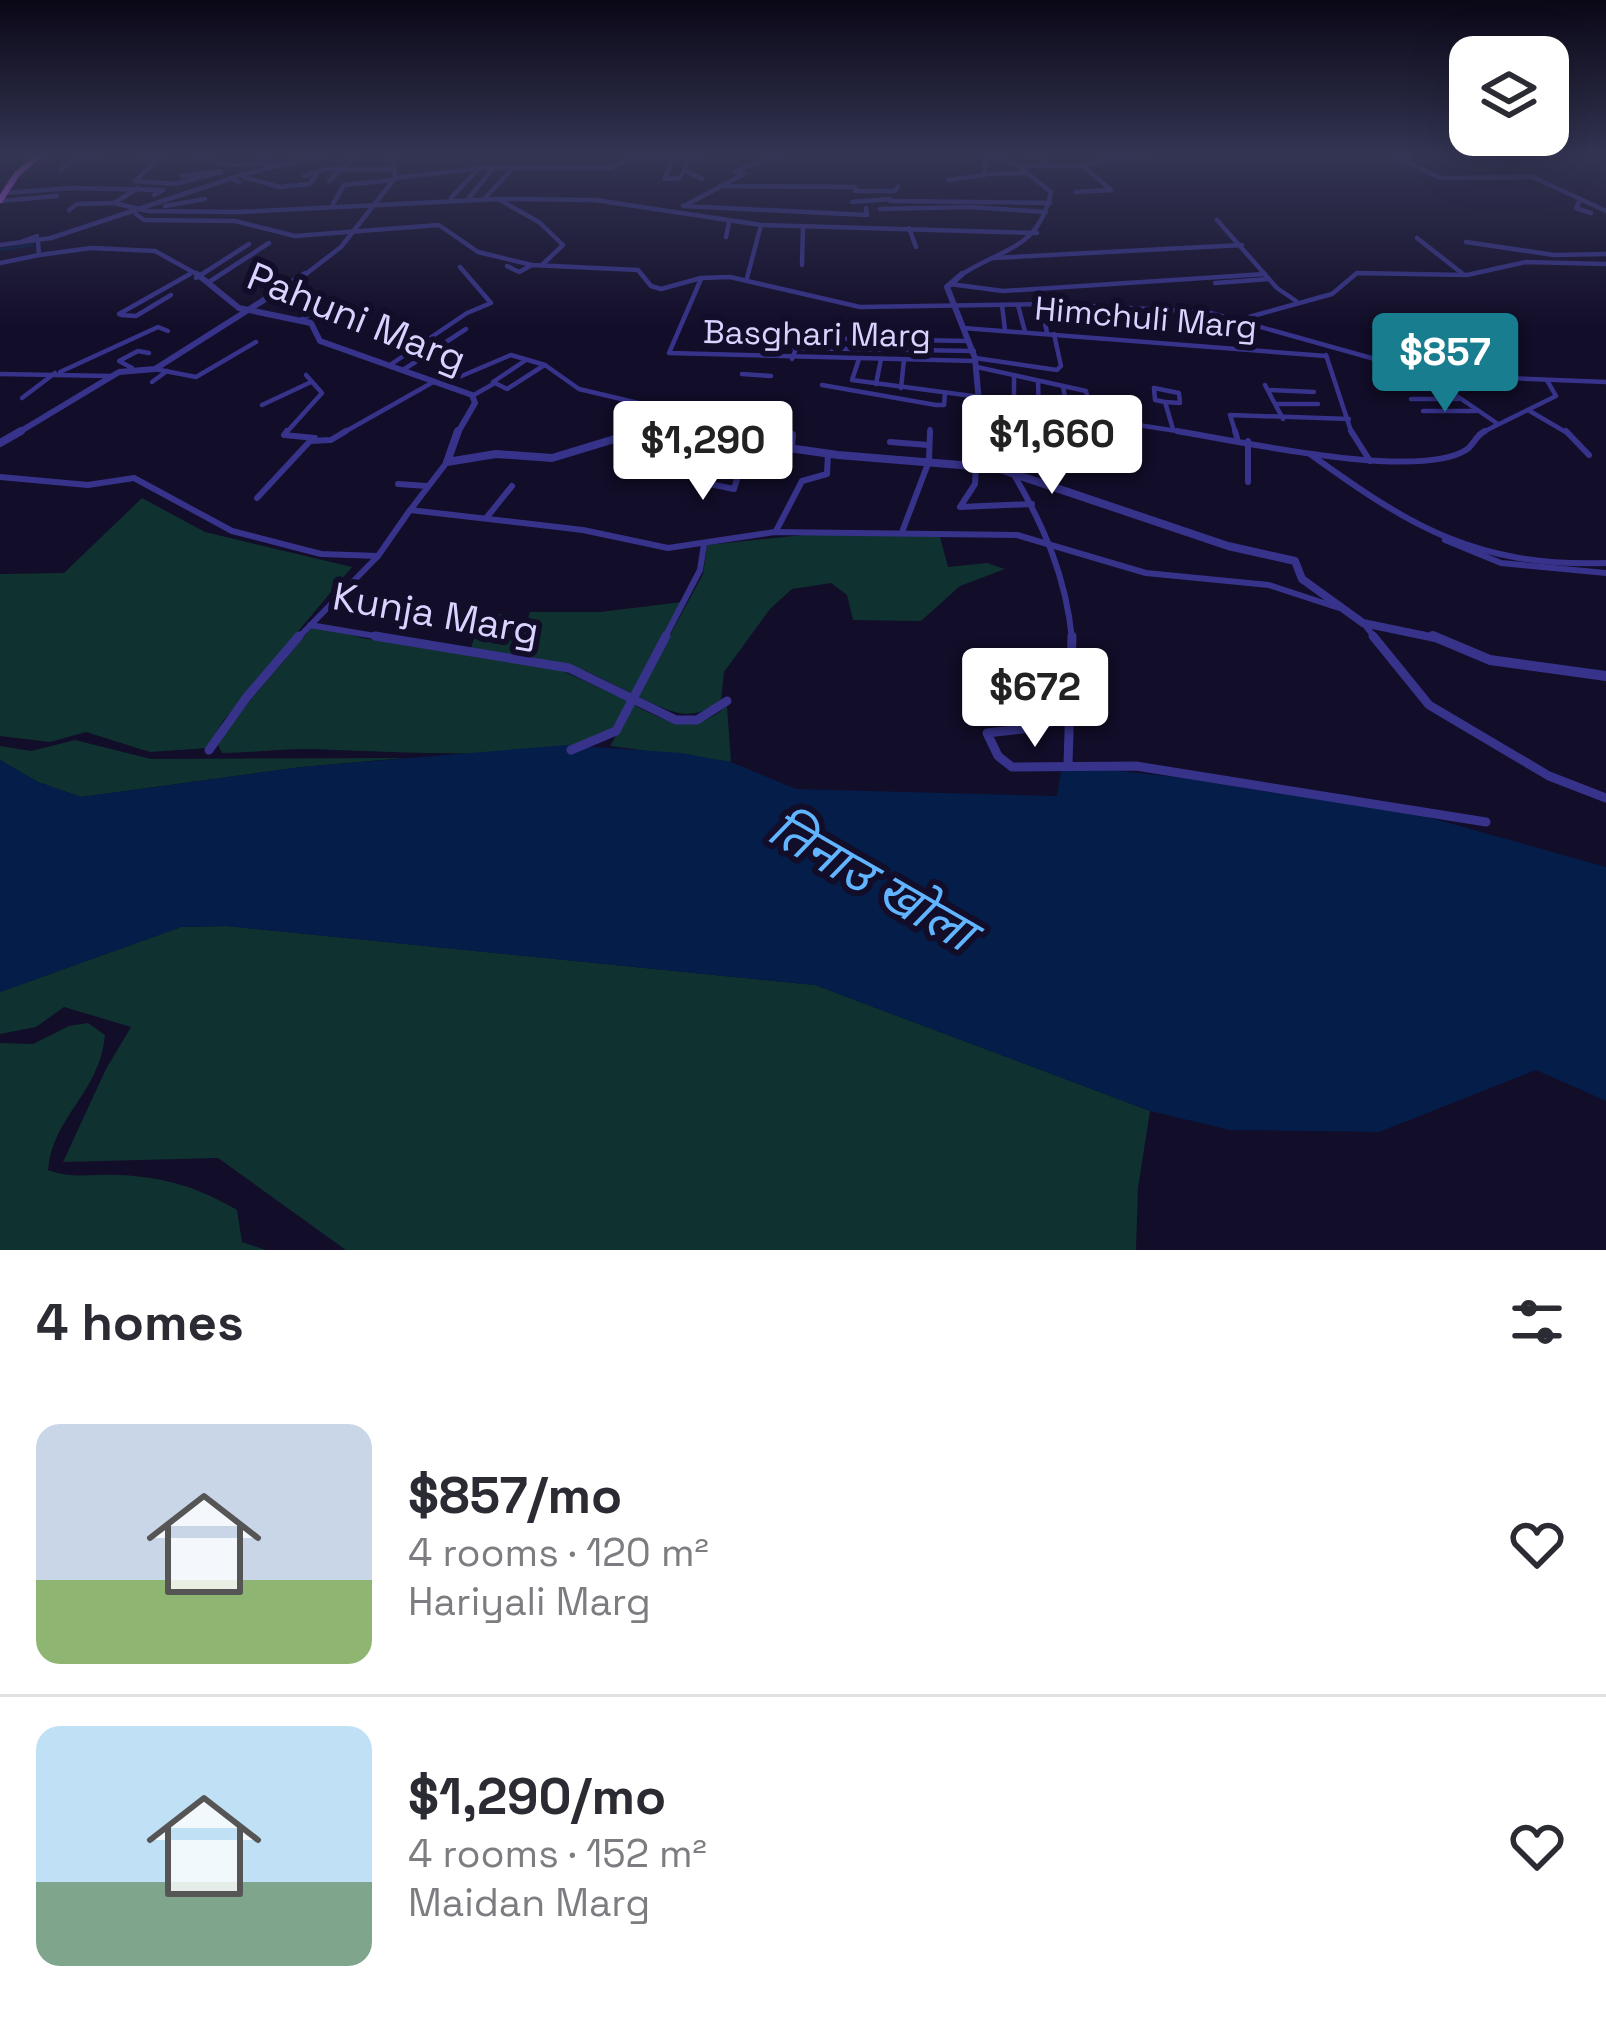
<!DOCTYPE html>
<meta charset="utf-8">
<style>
:root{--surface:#fff;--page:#f2f2f3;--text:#2b2b33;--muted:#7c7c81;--line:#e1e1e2;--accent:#187d8e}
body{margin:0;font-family:"Space Grotesk","Noto Sans Devanagari",sans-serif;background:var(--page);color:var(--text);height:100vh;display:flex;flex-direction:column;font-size:45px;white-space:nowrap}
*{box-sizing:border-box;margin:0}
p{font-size:39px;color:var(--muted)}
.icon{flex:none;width:66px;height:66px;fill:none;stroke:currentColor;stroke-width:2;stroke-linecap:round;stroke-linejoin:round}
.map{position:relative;height:1250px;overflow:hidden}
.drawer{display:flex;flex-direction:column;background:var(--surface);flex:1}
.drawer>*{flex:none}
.tools{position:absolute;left:1449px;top:36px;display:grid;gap:24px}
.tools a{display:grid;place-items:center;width:120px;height:120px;border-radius:24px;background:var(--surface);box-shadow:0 12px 48px #0002;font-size:60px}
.price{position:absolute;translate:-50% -102px;padding:0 27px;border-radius:12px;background:#fff;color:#222;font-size:39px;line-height:78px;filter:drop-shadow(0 3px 6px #0008)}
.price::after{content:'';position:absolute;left:50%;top:72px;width:36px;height:27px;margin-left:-18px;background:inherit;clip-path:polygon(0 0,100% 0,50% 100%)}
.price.selected{background:var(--accent);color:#fff}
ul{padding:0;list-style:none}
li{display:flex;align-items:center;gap:36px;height:300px;padding:0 36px}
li+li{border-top:3px solid var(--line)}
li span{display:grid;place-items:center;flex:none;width:336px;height:240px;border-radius:24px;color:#555}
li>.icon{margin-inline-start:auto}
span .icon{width:144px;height:144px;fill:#fffc;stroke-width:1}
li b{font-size:51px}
h2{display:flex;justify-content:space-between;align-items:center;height:144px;padding:0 36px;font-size:51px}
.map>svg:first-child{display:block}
.green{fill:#0f3231}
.water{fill:#051d49}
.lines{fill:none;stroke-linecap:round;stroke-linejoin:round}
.canal{stroke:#051d49;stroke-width:3}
.minor-far2{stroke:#37338b;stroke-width:4.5}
.minor-far1{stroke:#37338b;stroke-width:6}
.minor{stroke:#37338b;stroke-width:9}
.tertiary-far3{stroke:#37338b;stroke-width:4.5}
.tertiary-far2{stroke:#37338b;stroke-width:6}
.tertiary-far1{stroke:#37338b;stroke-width:8}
.tertiary{stroke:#37338b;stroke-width:10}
.primary{stroke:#c35aff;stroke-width:6}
.labels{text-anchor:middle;stroke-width:12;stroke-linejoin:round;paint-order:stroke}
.far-street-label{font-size:33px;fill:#d9d3ff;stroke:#120d28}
.street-label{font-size:39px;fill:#d9d3ff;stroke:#120d28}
.near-water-label{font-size:51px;font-style:italic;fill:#61b4ff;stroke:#120d28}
</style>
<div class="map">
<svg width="1606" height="1250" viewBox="0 0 1606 1250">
<rect width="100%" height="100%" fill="#120d28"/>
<g class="green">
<polygon points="142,498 205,532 352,567 223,721 208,748 150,752 86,732 50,742 0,736 0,574 64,573"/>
<path d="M842,531L940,537L948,567L987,563L1005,569L960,586L921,621L853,620L847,595L831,583L792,589L770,609L724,672L721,701C689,724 671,712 637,696L703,574L707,545Z"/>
<polygon points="682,602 633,694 586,671 552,661 471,648 482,615 503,614 504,621 527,622 530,612 600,612"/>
<path d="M315,624L362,638L552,666L630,702C624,711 619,727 610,733C569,765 366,750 306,749C278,749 250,753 222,753L218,745L230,724Z"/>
<path d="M634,705C669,723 692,736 727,706L731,762L610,746Z"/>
<polygon points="75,740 151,759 405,758 301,767 81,797 38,782 0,760 0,746 31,751"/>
<polygon points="227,926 815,985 1150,1111 1138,1188 1136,1250 346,1250 218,1158 63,1162 106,1069 131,1027 64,1007 36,1027 0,1034 0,992 181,927"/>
<path d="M88,1023L105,1035C100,1093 53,1115 48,1170C72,1179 91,1174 116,1175C161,1176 198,1187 237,1210L242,1242L266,1250H0V1043L33,1044L69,1026Z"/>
</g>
<g class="water">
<polygon points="1407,321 1419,326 1420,322 1438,324 1468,350 1447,350 1467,365 1405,353 1369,327"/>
<polygon points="566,745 681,753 731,762 796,789 1057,796 1062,765 1349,795 1606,867 1606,1101 1536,1070 1379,1132 1230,1130 1150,1111 815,985 227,926 181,927 0,992 0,760 38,782 81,797 301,767"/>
</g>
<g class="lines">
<polyline class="canal" points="0,250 32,245"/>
<g class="minor-far2">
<polyline points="196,155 226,165 280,164"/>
<polyline points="675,155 664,179 680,178 689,160"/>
<polyline points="1031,155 1048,164"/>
<polyline points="1392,155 1440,178 1533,177 1606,211"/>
<polyline points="986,157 984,174 1028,173"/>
<polyline points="140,158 167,155"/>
<polyline points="1122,158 1145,155"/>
<polyline points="251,165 268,155"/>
<polyline points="1021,166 1074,166 1122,158 1118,155"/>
<polyline points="60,170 78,159 96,157"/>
<polyline points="684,170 702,179"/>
<polyline points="182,176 219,171"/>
<polyline points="304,176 326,169 393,169"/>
<polyline points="243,177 280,187 309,184 316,176"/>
<polyline points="136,180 161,156"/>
<polyline points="234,180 239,182"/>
<polyline points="948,180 985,175"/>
<polyline points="135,181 175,184 221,172"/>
<polyline points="329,181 356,155"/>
<polyline points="721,186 855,187 855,191 895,191 898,187"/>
<polyline points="138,188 114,203 148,211 239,212 498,199 539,222 563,245 543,264"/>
<polyline points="1076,192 1111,190 1083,166"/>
<polyline points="5,193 71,188 163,190 154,195"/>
<polyline points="486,197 513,168"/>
<polyline points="451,198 479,168"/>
<polyline points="469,198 493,168"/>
<polyline points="498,199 595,200 761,225 1037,233"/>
<polyline points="0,201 57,196"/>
<polyline points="890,201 1050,203"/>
<polyline points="852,202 890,199"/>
<polyline points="1579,202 1576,208 1591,213"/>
<polyline points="333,204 344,185 393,180"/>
<polyline points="165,206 205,199"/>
<polyline points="683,206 867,215 866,208"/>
<polyline points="684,206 744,174 735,171 778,155"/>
<polyline points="880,209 970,207 1046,212"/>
<polyline points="69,210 77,204 113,203"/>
<polyline points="136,214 144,220 235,221 295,236 439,225 478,252 532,265 638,270 651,286 661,289 701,278 730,277 860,307 1051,304 1207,312 1389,363 1484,377 1606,382"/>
<polyline points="1217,220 1277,288 1296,301"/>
<polyline points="909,228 916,247"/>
<polyline points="726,237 729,222"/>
<polyline points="1417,238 1463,274"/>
<polyline points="21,242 37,236"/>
<polyline points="1466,242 1554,255"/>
<polyline points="1554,255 1606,254"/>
<polyline points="993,258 1242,245"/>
<polyline points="0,263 39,255"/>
<polyline points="802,265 803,226"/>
<polyline points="507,266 519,272 532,265"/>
<polyline points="196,278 249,244"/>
<polyline points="747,278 761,225"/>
<polyline points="701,279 669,353 975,361"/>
<polyline points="209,282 269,243"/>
<polyline points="1215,283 1269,279"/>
<polyline points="950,284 1003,291 1265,274"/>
<polyline points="1041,304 1047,333"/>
<polyline points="1002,305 1005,330"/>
<polyline points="1018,305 1025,332"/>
<polyline points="119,314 190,274"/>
<polyline points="121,315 136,316 171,295"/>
<polyline points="301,320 324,305"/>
<polyline points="1238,320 1332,294 1357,273 1467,275 1526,262 1606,264"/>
<polyline points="963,328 1326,356"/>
<polyline points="794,348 974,351"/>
<polyline points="1326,355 1352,434"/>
<polyline points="975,358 1057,370 1061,366 1054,334"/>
<polyline points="792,359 800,338 969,341"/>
<polyline points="859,359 852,380 980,397"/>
<polyline points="526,360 493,382 507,389 543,366"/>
<polyline points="390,365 467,313 491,303 460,267"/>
<polyline points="977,367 1086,391 1093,418"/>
<polyline points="132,368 119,361 138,351 149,353"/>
<polyline points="1416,368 1498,424"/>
<polyline points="155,369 196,377 256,342"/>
<polyline points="403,370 466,329"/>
<polyline points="60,372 158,327 168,331"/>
<polyline points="0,374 110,376"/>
<polyline points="742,374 771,376"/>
<polyline points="1014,375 1014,415"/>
<polyline points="1399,377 1429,378"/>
<polyline points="1038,381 1039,416"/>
<polyline points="152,382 167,371"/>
<polyline points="445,383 511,355 545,365 579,389 655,407 651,429"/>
<polyline points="876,384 881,359"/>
<polyline points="822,385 936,405 944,405 945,394"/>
<polyline points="1265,385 1283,419"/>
<polyline points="1063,386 1068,415"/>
<polyline points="901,388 904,360"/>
<polyline points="1154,388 1179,393 1180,403 1165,402"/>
<polyline points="1154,388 1155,400 1165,402 1173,429"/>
<polyline points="1405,388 1444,388"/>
<polyline points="1268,390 1314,392"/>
<polyline points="472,396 495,383"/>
<polyline points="22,398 55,373"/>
<polyline points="1411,399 1458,399"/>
<polyline points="1276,404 1318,404"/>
<polyline points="262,405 311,382"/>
<polyline points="1528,410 1569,434"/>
<polyline points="1423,411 1476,411"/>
<polyline points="980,414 1093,418 1196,434"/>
<polyline points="774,429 793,434"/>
<polyline points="285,434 322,393 306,375"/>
<polyline points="341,434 435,381"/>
<polyline points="930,434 930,429"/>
<polyline points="1236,434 1230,415 1349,419"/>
<polyline points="1479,434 1556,396 1548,382"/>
</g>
<g class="minor-far1">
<polyline points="287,431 284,435 315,438"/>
<polyline points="783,431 793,434 792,448"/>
<path d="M1177,431C1237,441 1417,481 1466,450C1474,445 1475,436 1485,431"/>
<polyline points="1235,431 1237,438"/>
<polyline points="1351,431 1370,461"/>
<polyline points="1566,431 1589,455"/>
<polyline points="1248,441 1248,482"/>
<polyline points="890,442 928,445"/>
<polyline points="1001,443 1086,454"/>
<path d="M1310,454C1411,527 1476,567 1606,563"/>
<polyline points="724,456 743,460 734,489 710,484 731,442"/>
<polyline points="976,466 975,484 960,507 1032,504"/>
<path d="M1013,473C1044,526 1066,577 1072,639"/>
<polyline points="0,477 88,485 134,478 232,531 321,554 378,556 410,510 583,530 668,548 775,532 1017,535 1146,573 1269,585 1339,608"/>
<polyline points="398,484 427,486"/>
<polyline points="257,498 310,441 331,440 346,431"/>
<polyline points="411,509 447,462"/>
<polyline points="487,517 512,486"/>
<polyline points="776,531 802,481 827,474 828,453"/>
<polyline points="902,532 929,461 930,431"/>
<polyline points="1445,540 1501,563 1606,573"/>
<polyline points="1364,624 1376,639"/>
<polyline points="310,625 393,639"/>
<polyline points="297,639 377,557"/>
<polyline points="664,639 700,570 704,544"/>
</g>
<g class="minor">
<polyline points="375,636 569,668 676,720 697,720 727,701"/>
<polyline points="1373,636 1429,705 1549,776 1606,798"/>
<polyline points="1073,715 1032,728 987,733 998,756 1012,767 1136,766 1486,822"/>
<polyline points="209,750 246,698 299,636"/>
<polyline points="571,750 616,731 666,636"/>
<polyline points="1068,764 1072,636"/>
</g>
<g class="tertiary-far3">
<polyline points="393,155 395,178 483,168 610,168 637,156 689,160 701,155"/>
<polyline points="38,242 39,255 91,248 155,251 202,277"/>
<polyline points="0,245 51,238 238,176 322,155"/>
<polyline points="302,277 341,247 395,178"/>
<path d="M958,277C1001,247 1038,252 1051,192L1016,164L984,155"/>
</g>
<g class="tertiary-far2">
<polyline points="197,274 239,308 311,323 320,341 472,395 475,403 457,434"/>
<polyline points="962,274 947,287 975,358 981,424 992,434"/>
<polyline points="16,434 119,372 155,369 305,274"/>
<polyline points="628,434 651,429 689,434"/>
</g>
<g class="tertiary-far1">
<polyline points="458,431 447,462 496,454 552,458 641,431"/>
<polyline points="667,431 838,455 997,468 1228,546 1295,561 1302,579 1363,623 1440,639"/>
<polyline points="989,431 1001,443 1013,472"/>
<polyline points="0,443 21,431"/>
</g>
<polyline class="tertiary" points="1433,636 1490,660 1606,676"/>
<polyline class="primary" points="0,200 17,174 40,155"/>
</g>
<linearGradient id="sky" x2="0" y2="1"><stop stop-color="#0a0716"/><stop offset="0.47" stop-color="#333553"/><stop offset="1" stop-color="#333553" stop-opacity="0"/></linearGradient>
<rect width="1606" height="330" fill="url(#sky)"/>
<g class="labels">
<g class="far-street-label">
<text transform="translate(1146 317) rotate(5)" y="12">Himchuli Marg</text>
<text transform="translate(817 333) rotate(1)" y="12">Basghari Marg</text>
</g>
<g class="street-label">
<text transform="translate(357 317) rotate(22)" y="14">Pahuni Marg</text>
<text transform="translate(436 613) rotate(10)" y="14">Kunja Marg</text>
</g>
<g class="near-water-label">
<text transform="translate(872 880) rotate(30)" y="18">तिनाउ खोला</text>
</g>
</g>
</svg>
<div class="tools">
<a><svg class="icon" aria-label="layers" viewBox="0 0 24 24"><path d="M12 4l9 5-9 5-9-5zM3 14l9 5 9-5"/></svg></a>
</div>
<b class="price selected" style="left:1445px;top:415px">$857</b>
<b class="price" style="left:1052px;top:497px">$1,660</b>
<b class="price" style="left:703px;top:503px">$1,290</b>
<b class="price" style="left:1035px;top:750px">$672</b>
</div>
<section class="drawer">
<h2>4 homes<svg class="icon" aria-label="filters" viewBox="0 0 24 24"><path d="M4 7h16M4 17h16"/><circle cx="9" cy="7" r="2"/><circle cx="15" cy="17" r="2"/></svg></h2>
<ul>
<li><span style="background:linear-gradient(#c9d6e8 65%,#8fb573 0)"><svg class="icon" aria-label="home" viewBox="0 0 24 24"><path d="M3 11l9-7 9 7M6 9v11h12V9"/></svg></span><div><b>$857/mo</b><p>4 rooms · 120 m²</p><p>Hariyali Marg</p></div><svg class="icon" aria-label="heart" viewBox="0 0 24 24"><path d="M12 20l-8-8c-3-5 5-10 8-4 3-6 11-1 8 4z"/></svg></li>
<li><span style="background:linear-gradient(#bfe0f5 65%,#7fa58c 0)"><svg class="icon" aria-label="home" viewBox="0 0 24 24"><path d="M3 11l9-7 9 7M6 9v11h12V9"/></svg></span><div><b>$1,290/mo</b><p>4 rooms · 152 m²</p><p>Maidan Marg</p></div><svg class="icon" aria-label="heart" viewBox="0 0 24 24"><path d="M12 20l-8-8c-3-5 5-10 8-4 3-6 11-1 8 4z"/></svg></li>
</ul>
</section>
